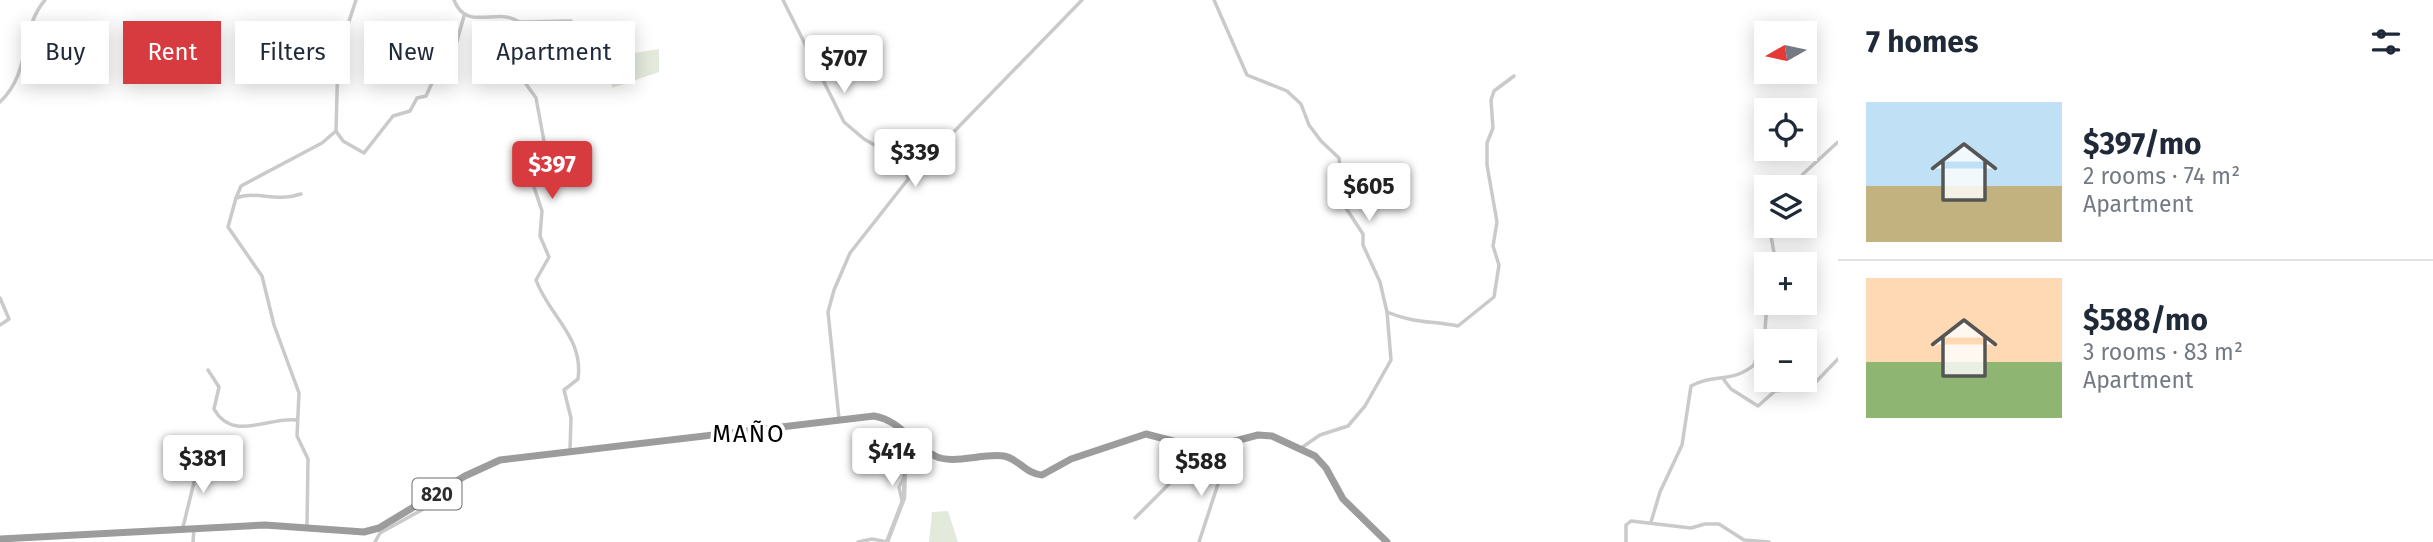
<!DOCTYPE html>
<meta charset="utf-8">
<style>
:root{--surface:#fff;--page:#f2f2f3;--text:#1f2937;--muted:#747a83;--line:#e0e1e3;--accent:#d83b3f}
body{margin:0;font-family:"Fira Sans",sans-serif;background:var(--page);color:var(--text);height:100vh;display:flex;flex-direction:column;font-size:26px;white-space:nowrap}
*{box-sizing:border-box;margin:0}
p{font-size:23px;color:var(--muted)}
.icon{flex:none;width:38px;height:38px;fill:none;stroke:currentColor;stroke-width:2;stroke-linecap:round;stroke-linejoin:round}
.map{position:relative;flex:1;overflow:hidden}
.panel{display:flex;flex-direction:column;background:var(--surface);width:595px}
.panel>*{flex:none}
.banner{position:absolute;left:21px;top:21px;width:665px;height:63px;display:flex;gap:14px}
.needle{width:46px;rotate:261deg}
.buttons{position:absolute;left:1754px;top:21px;display:grid;gap:14px}
.buttons a{display:grid;place-items:center;width:63px;height:63px;border-radius:0px;background:var(--surface);box-shadow:0 4px 18px #0003;font-size:35px}
.price{position:absolute;translate:-50% -60px;padding:0 16px;border-radius:7px;background:#fff;color:#222;font-size:23px;line-height:46px;filter:drop-shadow(0 2px 4px #0008)}
.price::after{content:'';position:absolute;left:50%;top:42px;width:21px;height:16px;margin-left:-10px;background:inherit;clip-path:polygon(0 0,100% 0,50% 100%)}
.price.on{background:var(--accent);color:#fff}
ul{padding:0;list-style:none}
li{display:flex;align-items:center;gap:21px;height:175px;padding:0 28px}
li+li{border-top:2px solid var(--line)}
li span{display:grid;place-items:center;flex:none;width:196px;height:140px;border-radius:0px;color:#555}
li>.icon{margin-inline-start:auto}
span .icon{width:84px;height:84px;fill:#fffc;stroke-width:1}
li b{font-size:30px}
h2{display:flex;justify-content:space-between;align-items:center;height:84px;padding:0 28px;font-size:30px}
.chip{padding:0 24px;border-radius:0px;background:var(--surface);box-shadow:0 4px 18px #0003;font-size:24px;line-height:63px}
.chip.on{background:var(--accent);color:#fff}
main{display:flex;flex:1;min-height:0}
.map>svg:first-child{display:block}
.green{fill:#e3eadc}
.lines{fill:none;stroke-linecap:round;stroke-linejoin:round}
.minor{stroke:#cacaca;stroke-width:3.5}
.tertiary{stroke:#cacaca;stroke-width:4.5}
.trunk{stroke:#9c9c9c;stroke-width:7}
.labels{text-anchor:middle;stroke-width:7;stroke-linejoin:round;paint-order:stroke}
.shield{fill:#fff;stroke:#6c6c6c;stroke-width:2}
.shield-label{font-size:19px;font-weight:bold;fill:#2d2d2d}
.quarter-label{font-size:24px;letter-spacing:2px;fill:#000;stroke:#fff}
</style>
<main>
<div class="map">
<svg width="1838" height="542" viewBox="0 0 1838 542">
<rect width="100%" height="100%" fill="#fff"/>
<g class="green">
<polygon points="659,49 659,72 612,88 610,57"/>
<polygon points="948,511 958,542 929,542 932,512"/>
</g>
<g class="lines">
<g class="minor">
<path d="M454,0C467,33 497,6 519,22L526,84L536,98L549,168L533,184L542,211L540,236L549,257L536,280C549,316 584,337 578,379L564,390L571,418L570,451"/>
<polyline points="783,0 844,122 864,139 894,156 909,178"/>
<polyline points="1214,0 1247,75 1287,91 1301,104 1309,125 1321,141 1339,158 1344,205 1363,234 1363,245 1380,282 1387,312 1391,360 1365,406 1348,426 1320,435 1301,448"/>
<polyline points="519,22 571,21"/>
<path d="M0,102C32,72 19,30 45,0"/>
<polyline points="336,131 343,141 364,153 393,116 410,111 417,98 426,96 448,48 457,41 464,16"/>
<polyline points="1798,187 1803,174 1838,142"/>
<path d="M301,194C275,203 257,190 236,198L228,227L262,276L274,325L299,393L297,436L308,459L307,526"/>
<polyline points="236,198 241,186 322,143 336,131 338,55 356,0"/>
<polyline points="1776,264 1771,236 1777,226"/>
<polyline points="0,298 9,319 0,325"/>
<path d="M1387,312C1413,323 1431,321 1458,326L1494,297L1499,265L1493,246L1497,222L1487,165V143L1493,128L1491,100L1494,91L1514,76"/>
<path d="M208,370L219,387L214,409C233,443 269,416 297,420"/>
<polyline points="1724,380 1731,389 1758,406 1775,391 1811,387 1838,359"/>
<polyline points="839,419 828,312 834,290 850,253 909,178 1082,0"/>
<polyline points="902,501 899,487 904,478"/>
<polyline points="1135,518 1185,468 1180,445"/>
<path d="M1651,522L1660,492L1682,445L1691,386C1711,374 1733,383 1754,365L1765,330L1767,303"/>
<polyline points="183,527 200,458"/>
<polyline points="193,542 194,529"/>
<polyline points="375,542 380,533 436,502 438,493"/>
<polyline points="858,542 872,539 887,542"/>
<polyline points="1199,542 1218,484 1216,476 1222,461 1220,445"/>
<polyline points="1626,542 1626,525 1631,521 1691,528 1705,524 1719,524 1744,540 1769,542"/>
</g>
<polyline class="tertiary" points="887,542 904,498 906,435"/>
<path class="trunk" d="M0,539L265,525L364,532L379,528L465,476L500,460L874,416C902,421 911,444 935,456C952,465 983,453 1004,456C1019,459 1026,474 1042,475L1071,459L1146,434L1196,447L1220,445L1258,435L1272,436L1315,456L1326,468L1343,499L1387,542"/>
</g>
<g class="labels">
<rect class="shield" x="412.5" y="478.5" width="49" height="31" rx="5"/>
<g class="shield-label">
<text x="437" y="501">820</text>
</g>
<g class="quarter-label">
<text x="749" y="442">MAÑO</text>
</g>
</g>
</svg>
<div class="buttons">
<a><svg class="needle" viewBox="-14 -14 28 28"><path d="M0-13l5 13h-10z" fill="#e53935"/><path d="M0 13l5-13h-10z" fill="#747a83"/></svg></a>
<a><svg class="icon" aria-label="locate" viewBox="0 0 24 24"><circle cx="12" cy="12" r="6"/><path d="M12 2v4M12 18v4M2 12h4M18 12h4"/></svg></a>
<a><svg class="icon" aria-label="layers" viewBox="0 0 24 24"><path d="M12 4l9 5-9 5-9-5zM3 14l9 5 9-5"/></svg></a>
<a>+</a>
<a>−</a>
</div>
<b class="price" style="left:844px;top:95px">$707</b>
<b class="price" style="left:915px;top:189px">$339</b>
<b class="price on" style="left:552px;top:201px">$397</b>
<b class="price" style="left:1369px;top:223px">$605</b>
<b class="price" style="left:892px;top:488px">$414</b>
<b class="price" style="left:203px;top:495px">$381</b>
<b class="price" style="left:1201px;top:498px">$588</b>
<div class="banner">
<a class="chip">Buy</a>
<a class="chip on">Rent</a>
<a class="chip">Filters</a>
<a class="chip">New</a>
<a class="chip">Apartment</a>
</div>
</div>
<section class="panel">
<h2>7 homes<svg class="icon" aria-label="filters" viewBox="0 0 24 24"><path d="M4 7h16M4 17h16"/><circle cx="9" cy="7" r="2"/><circle cx="15" cy="17" r="2"/></svg></h2>
<ul>
<li><span style="background:linear-gradient(#bfe0f5 60%,#c2b280 0)"><svg class="icon" aria-label="home" viewBox="0 0 24 24"><path d="M3 11l9-7 9 7M6 9v11h12V9"/></svg></span><div><b>$397/mo</b><p>2 rooms · 74 m²</p><p>Apartment</p></div></li>
<li><span style="background:linear-gradient(#ffd9b3 60%,#8fb573 0)"><svg class="icon" aria-label="home" viewBox="0 0 24 24"><path d="M3 11l9-7 9 7M6 9v11h12V9"/></svg></span><div><b>$588/mo</b><p>3 rooms · 83 m²</p><p>Apartment</p></div></li>
</ul>
</section>
</main>
